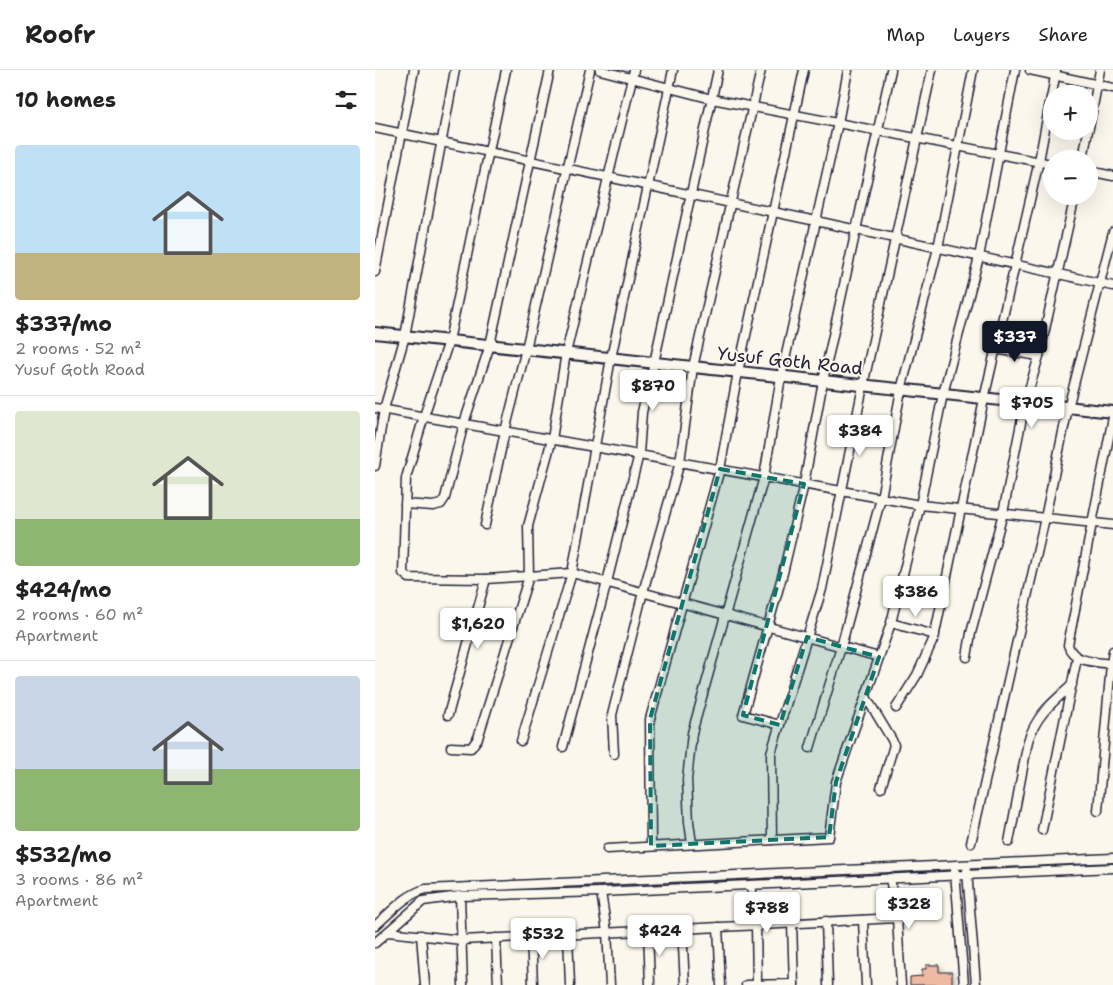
<!DOCTYPE html>
<meta charset="utf-8">
<style>
:root{--surface:#fff;--page:#f6f6f6;--text:#222;--muted:#767676;--line:#e0e0e0;--accent:#111827}
body{margin:0;font-family:"Shantell Sans",sans-serif;background:var(--page);color:var(--text);height:100vh;display:flex;flex-direction:column;font-size:19px;white-space:nowrap}
*{box-sizing:border-box;margin:0}
p{font-size:16px;color:var(--muted)}
.icon{flex:none;width:28px;height:28px;fill:none;stroke:currentColor;stroke-width:2;stroke-linecap:round;stroke-linejoin:round}
.map{position:relative;flex:1;overflow:hidden}
.drawer{display:flex;flex-direction:column;background:var(--surface);width:375px}
.drawer>*{flex:none}
.fabs{position:absolute;left:668px;top:15px;display:grid;gap:10px}
.fabs a{display:grid;place-items:center;width:55px;height:55px;border-radius:50%;background:var(--surface);box-shadow:0 5px 20px #0002;font-size:25px}
.price{position:absolute;translate:-50% -42px;padding:0 11px;border-radius:5px;background:#fff;color:#222;font-size:16px;line-height:32px;filter:drop-shadow(0 1px 2px #0008)}
.price::after{content:'';position:absolute;left:50%;top:30px;width:15px;height:11px;margin-left:-8px;background:inherit;clip-path:polygon(0 0,100% 0,50% 100%)}
.price.active{background:var(--accent);color:#fff}
ul{padding:0;list-style:none}
li{display:grid;align-content:center;gap:10px;height:265px;padding:0 15px}
li+li{border-top:1px solid var(--line)}
li span{display:grid;place-items:center;height:155px;border-radius:5px;color:#555}
li>.icon{margin-inline-start:auto}
span .icon{width:90px;height:90px;fill:#fffc;stroke-width:1}
li b{font-size:21px}
h2{display:flex;justify-content:space-between;align-items:center;height:60px;padding:0 15px;font-size:21px}
header{display:flex;align-items:center;gap:30px;box-sizing:border-box;height:70px;padding:0 25px;background:var(--surface);border-bottom:1px solid var(--line)}
header strong{font-size:24px}
nav{display:flex;gap:28px;margin-inline-start:auto;font-size:18px}
main{display:flex;flex:1;min-height:0}
.map>svg:first-child{display:block}
.building{fill:#eeb9a1;stroke:#22223b;filter:url(#shadow)}
.lines{fill:none;stroke-linecap:round;stroke-linejoin:round}
.minor-casing{stroke:#22223b;stroke-width:11}
.tertiary-casing{stroke:#22223b;stroke-width:14}
.minor{stroke:#fbf7ec;stroke-width:8}
.tertiary{stroke:#fbf7ec;stroke-width:10}
.marked{fill:#0f766e;fill-opacity:0.2;stroke:#0f766e;stroke-width:4;stroke-dasharray:10 6;stroke-linejoin:round}
.labels{text-anchor:middle;stroke-width:4;stroke-linejoin:round;paint-order:stroke}
.street-label{font-size:18px;fill:#22223b;stroke:#fbf7ec}
</style>
<header>
<strong>Roofr</strong>
<nav><a>Map</a><a>Layers</a><a>Share</a></nav>
</header>
<main>
<section class="drawer">
<h2>10 homes<svg class="icon" aria-label="filters" viewBox="0 0 24 24"><path d="M4 7h16M4 17h16"/><circle cx="9" cy="7" r="2"/><circle cx="15" cy="17" r="2"/></svg></h2>
<ul>
<li><span style="background:linear-gradient(#bfe0f5 70%,#c2b280 0)"><svg class="icon" aria-label="home" viewBox="0 0 24 24"><path d="M3 11l9-7 9 7M6 9v11h12V9"/></svg></span><div><b>$337/mo</b><p>2 rooms · 52 m²</p><p>Yusuf Goth Road</p></div></li>
<li><span style="background:linear-gradient(#dfe7d0 70%,#8fb573 0)"><svg class="icon" aria-label="home" viewBox="0 0 24 24"><path d="M3 11l9-7 9 7M6 9v11h12V9"/></svg></span><div><b>$424/mo</b><p>2 rooms · 60 m²</p><p>Apartment</p></div></li>
<li><span style="background:linear-gradient(#c9d6e8 60%,#8fb573 0)"><svg class="icon" aria-label="home" viewBox="0 0 24 24"><path d="M3 11l9-7 9 7M6 9v11h12V9"/></svg></span><div><b>$532/mo</b><p>3 rooms · 86 m²</p><p>Apartment</p></div></li>
</ul>
</section>
<div class="map">
<svg width="738" height="915" viewBox="0 0 738 915">
<defs>
<filter id="shadow"><feDropShadow dx="2.5" dy="2.5" stdDeviation="2.5" flood-color="#0004"/></filter>
</defs>
<rect width="100%" height="100%" fill="#fbf7ec"/>
<filter id="ink" filterUnits="userSpaceOnUse"><feTurbulence type="fractalNoise" baseFrequency=".02" numOctaves="2"/><feDisplacementMap in="SourceGraphic" scale="10" xChannelSelector="R" yChannelSelector="G"/><feConvolveMatrix kernelMatrix="1 2 1 2 8 2 1 2 1" color-interpolation-filters="sRGB"/></filter>
<g filter="url(#ink)">
<polygon class="building" points="551,895 564,895 564,902 577,902 577,915 535,915 535,907 547,906 547,899 551,899"/>
<g class="lines">
<g class="minor-casing">
<g id="minor">
<polyline points="131,0 74,271 49,346 31,408 28,503 34,508 111,509 197,503 504,587"/>
<polyline points="225,0 337,29 676,94"/>
<polyline points="655,0 738,18"/>
<polyline points="677,24 681,0"/>
<polyline points="0,58 441,151 738,216"/>
<polyline points="714,58 725,0"/>
<polyline points="708,89 713,61"/>
<polyline points="714,101 738,106"/>
<polyline points="0,202 39,0"/>
<polyline points="620,279 664,286"/>
<polyline points="0,338 545,435 738,455"/>
<path d="M738,347L693,575C698,593 722,592 738,594"/>
<polyline points="0,396 9,339 30,266 80,0"/>
<polyline points="30,434 58,436 66,434 70,428 89,353 115,275 175,0"/>
<polyline points="110,455 130,361 151,279 215,0"/>
<polyline points="516,553 560,565"/>
<polyline points="592,587 596,563 628,443 650,333 664,286 700,126"/>
<polyline points="491,627 517,670 519,675 506,718"/>
<polyline points="521,638 542,605 559,568 609,329 664,91 676,27"/>
<polyline points="73,645 111,509"/>
<polyline points="405,655 368,645 408,503 429,414 448,311 516,0"/>
<polyline points="146,671 197,503 236,288 298,0"/>
<polyline points="76,677 96,678 103,668 154,506 153,456 177,369 191,283 259,0"/>
<polyline points="188,677 232,512 264,384 267,342 279,293 343,0"/>
<polyline points="435,678 466,577 506,428 526,320 563,178 598,0"/>
<polyline points="239,684 237,645 268,522 305,392 318,297 386,0"/>
<polyline points="723,741 736,594 738,581"/>
<polyline points="667,760 702,588"/>
<polyline points="397,770 396,683 447,519 488,316 557,0"/>
<path d="M634,772L653,671C662,644 676,634 697,615"/>
<polyline points="596,773 670,448 693,338 738,162"/>
<polyline points="317,774 314,752 312,710 317,663 389,407 406,307 463,53 473,0"/>
<polyline points="276,776 275,649 345,399 363,302 429,0"/>
<polyline points="232,779 454,767 461,712 516,553 545,435 568,324 604,187 640,0"/>
<polyline points="592,801 601,915"/>
<polyline points="580,802 589,915"/>
<polyline points="515,808 522,848 526,915"/>
<polyline points="376,815 381,855 382,915"/>
<polyline points="226,822 232,862 235,915"/>
<polyline points="85,826 88,915"/>
<polyline points="488,850 491,915"/>
<polyline points="451,851 453,915"/>
<polyline points="417,853 419,915"/>
<path d="M0,856C15,843 31,824 51,819L738,788"/>
<polyline points="343,857 346,915"/>
<polyline points="307,858 310,915"/>
<polyline points="273,860 275,915"/>
<polyline points="13,862 87,870 522,848"/>
<polyline points="193,864 195,915"/>
<polyline points="46,865 50,915"/>
<polyline points="156,865 158,915"/>
<polyline points="121,868 123,915"/>
<polyline points="0,873 48,831 85,826 226,822 738,798"/>
<polyline points="371,915 419,914"/>
</g>
</g>
<g class="tertiary-casing">
<polyline id="tertiary" points="0,263 738,342"/>
</g>
<use href="#minor" class="minor"/>
<use href="#tertiary" class="tertiary"/>
</g>
</g>
<path class="marked" d="M345,399L429,414L368,645L405,655L432,567L504,587L461,712L454,767L276,776L275,649Z"/>
<g class="labels">
<g class="street-label">
<text transform="translate(415 291) rotate(6)" y="6">Yusuf Goth Road</text>
</g>
</g>
</svg>
<div class="fabs">
<a>+</a>
<a>−</a>
</div>
<b class="price active" style="left:640px;top:293px">$337</b>
<b class="price" style="left:278px;top:342px">$870</b>
<b class="price" style="left:657px;top:359px">$705</b>
<b class="price" style="left:485px;top:387px">$384</b>
<b class="price" style="left:541px;top:548px">$386</b>
<b class="price" style="left:103px;top:580px">$1,620</b>
<b class="price" style="left:534px;top:860px">$328</b>
<b class="price" style="left:392px;top:864px">$788</b>
<b class="price" style="left:285px;top:887px">$424</b>
<b class="price" style="left:168px;top:890px">$532</b>
</div>
</main>
